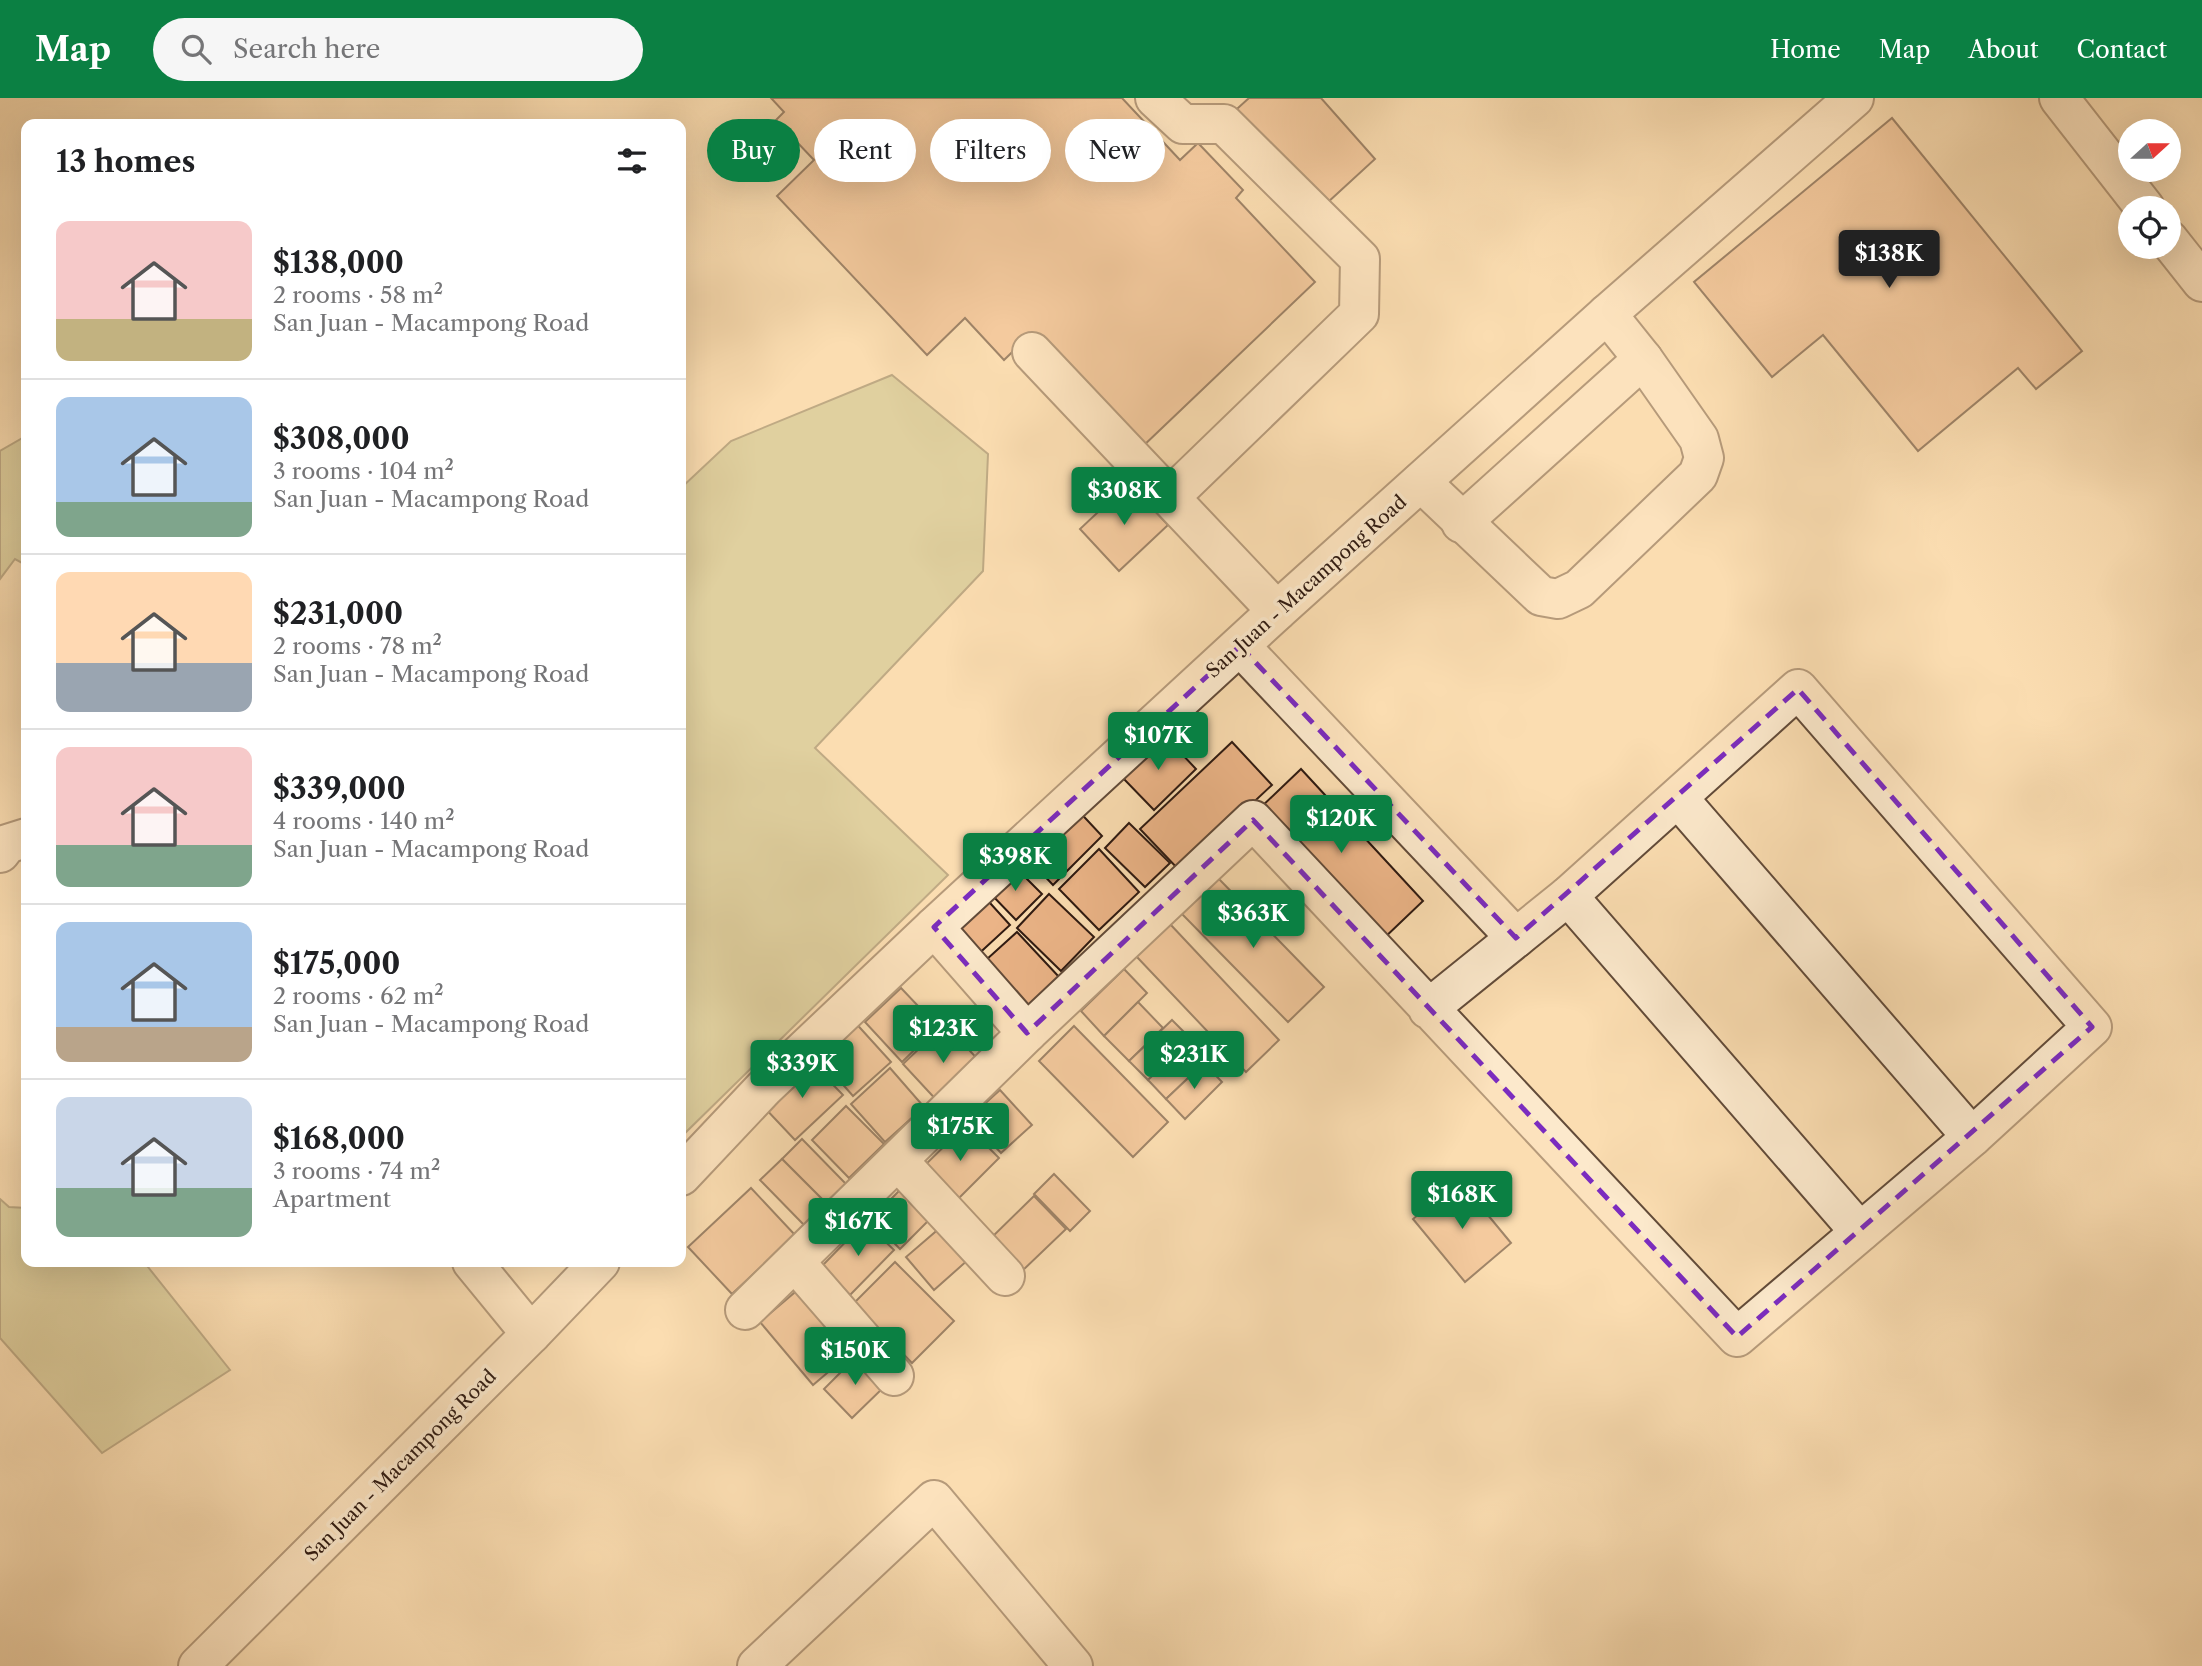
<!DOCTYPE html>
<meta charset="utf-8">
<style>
:root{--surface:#fff;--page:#f6f6f6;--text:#202124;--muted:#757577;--line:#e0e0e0;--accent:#0b8043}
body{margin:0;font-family:"Libre Caslon Text",serif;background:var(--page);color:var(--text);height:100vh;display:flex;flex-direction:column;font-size:26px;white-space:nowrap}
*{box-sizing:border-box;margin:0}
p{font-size:23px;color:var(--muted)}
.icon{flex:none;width:38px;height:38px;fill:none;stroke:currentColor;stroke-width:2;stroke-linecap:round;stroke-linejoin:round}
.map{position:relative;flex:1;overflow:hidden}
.side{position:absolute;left:21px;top:21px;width:665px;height:1148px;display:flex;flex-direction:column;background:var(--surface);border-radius:14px;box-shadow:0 7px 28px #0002}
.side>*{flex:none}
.banner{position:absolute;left:707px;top:21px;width:665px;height:63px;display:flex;gap:14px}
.needle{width:46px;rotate:69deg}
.controls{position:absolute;left:2118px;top:21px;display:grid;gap:14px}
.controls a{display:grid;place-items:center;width:63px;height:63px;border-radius:50%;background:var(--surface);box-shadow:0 7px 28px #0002;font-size:35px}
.price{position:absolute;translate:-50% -60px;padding:0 16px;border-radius:7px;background:var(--accent);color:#fff;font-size:23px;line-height:46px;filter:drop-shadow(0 2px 4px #0008)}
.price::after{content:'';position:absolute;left:50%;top:42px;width:21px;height:16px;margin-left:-10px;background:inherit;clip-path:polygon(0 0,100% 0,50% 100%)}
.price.current{background:#222;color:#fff}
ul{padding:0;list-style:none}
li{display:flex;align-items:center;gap:21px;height:175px;padding:0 35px}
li+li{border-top:2px solid var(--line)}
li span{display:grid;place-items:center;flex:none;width:196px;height:140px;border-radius:14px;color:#555}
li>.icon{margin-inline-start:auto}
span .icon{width:84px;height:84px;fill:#fffc;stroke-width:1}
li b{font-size:30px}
h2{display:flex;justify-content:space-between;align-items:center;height:84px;padding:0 35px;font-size:30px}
.tag{padding:0 24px;border-radius:32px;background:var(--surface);box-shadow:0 7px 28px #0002;font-size:24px;line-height:63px}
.tag.current{background:var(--accent);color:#fff}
header{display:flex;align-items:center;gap:42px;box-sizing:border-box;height:98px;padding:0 35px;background:var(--accent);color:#fff}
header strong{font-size:33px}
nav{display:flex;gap:38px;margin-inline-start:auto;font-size:24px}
.search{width:490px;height:63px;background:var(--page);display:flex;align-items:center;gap:18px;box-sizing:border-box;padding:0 24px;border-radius:38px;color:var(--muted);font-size:26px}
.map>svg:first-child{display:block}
.green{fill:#bfc08b;stroke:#776d4e;stroke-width:2}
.building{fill:#ebb487;stroke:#2f1a11;stroke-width:2}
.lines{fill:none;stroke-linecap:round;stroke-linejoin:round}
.minor-casing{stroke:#624b39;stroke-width:42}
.minor{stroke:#fce9cc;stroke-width:38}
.marked{fill:none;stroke:#7b2cbf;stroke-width:5;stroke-dasharray:14 9;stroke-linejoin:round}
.labels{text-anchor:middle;stroke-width:7;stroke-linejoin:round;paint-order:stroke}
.street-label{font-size:19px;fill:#2f1a11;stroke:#fce9cc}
</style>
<header>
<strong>Map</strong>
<div class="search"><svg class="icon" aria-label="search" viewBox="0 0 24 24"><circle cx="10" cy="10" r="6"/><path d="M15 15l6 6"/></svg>Search here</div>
<nav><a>Home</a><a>Map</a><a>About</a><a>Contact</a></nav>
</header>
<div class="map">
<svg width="2202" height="1568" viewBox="0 0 2202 1568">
<rect width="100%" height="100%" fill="#fbddb1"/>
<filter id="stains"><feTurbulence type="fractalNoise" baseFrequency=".00286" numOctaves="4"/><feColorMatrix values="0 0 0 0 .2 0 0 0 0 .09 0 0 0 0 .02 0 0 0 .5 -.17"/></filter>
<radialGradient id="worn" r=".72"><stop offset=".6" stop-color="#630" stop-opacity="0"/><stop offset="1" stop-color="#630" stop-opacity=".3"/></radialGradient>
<g class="green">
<polygon points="892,277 988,356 983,473 815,650 948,777 681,1039 681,390 731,343"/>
<polygon points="26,338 26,467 15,461 0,481 0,353"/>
<polygon points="0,1101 9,1109 26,1110 26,1164 144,1164 230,1272 102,1355 0,1240"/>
</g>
<g class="building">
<polygon points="771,0 1122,0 1180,62 1198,45 1243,92 1236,100 1315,184 1141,350 1032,235 1004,262 965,220 927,257 777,98 814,62 776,22 784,14"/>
<polygon points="1249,0 1321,0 1375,61 1315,116 1228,19"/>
<polygon points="1892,20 2082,253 2036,291 2018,270 1918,353 1823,237 1772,279 1694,184"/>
<polygon points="1129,385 1168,427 1119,473 1080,431"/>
<polygon points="1162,635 1196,671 1154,712 1120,677"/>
<polygon points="1232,644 1272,687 1180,773 1140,731"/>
<polygon points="1301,671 1423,803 1381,843 1259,711"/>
<polygon points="1073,707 1102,738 1053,787 1023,755"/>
<polygon points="1129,725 1170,765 1145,789 1105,750"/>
<polygon points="1099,751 1139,794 1099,832 1059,791"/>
<polygon points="1013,767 1042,796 1016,822 988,793"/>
<polygon points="1218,780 1324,889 1288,924 1182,816"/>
<polygon points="980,794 1010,827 973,861 943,829"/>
<polygon points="1049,796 1094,839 1061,873 1017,830"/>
<polygon points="1170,826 1279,942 1246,974 1136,858"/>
<polygon points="1017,834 1060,880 1019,917 976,871"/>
<polygon points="1124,871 1147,895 1104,938 1081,913"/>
<polygon points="901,890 938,929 902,964 865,924"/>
<polygon points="1138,904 1163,930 1129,963 1104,938"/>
<polygon points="852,921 891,964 853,998 815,955"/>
<polygon points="1172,922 1191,941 1148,982 1129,963"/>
<polygon points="945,926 983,967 941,1007 903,966"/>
<polygon points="1074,928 1168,1024 1133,1059 1039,963"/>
<polygon points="1185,946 1204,965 1166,1001 1148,982"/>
<polygon points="809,962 843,997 795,1042 762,1007"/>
<polygon points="1204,965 1222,984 1185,1021 1166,1001"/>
<polygon points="890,970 924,1009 885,1044 851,1006"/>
<polygon points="1000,992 1032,1027 1001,1055 969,1020"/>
<polygon points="846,1008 884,1046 849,1080 812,1042"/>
<polygon points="966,1027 999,1060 955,1104 922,1070"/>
<polygon points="802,1041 847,1087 827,1106 782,1061"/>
<polygon points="782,1061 827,1106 805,1128 760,1082"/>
<polygon points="1054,1076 1090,1113 1070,1133 1034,1096"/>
<polygon points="1459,1082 1511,1145 1465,1184 1413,1121"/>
<polygon points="904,1088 933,1118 900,1151 871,1121"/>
<polygon points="751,1090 795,1137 732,1196 688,1149"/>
<polygon points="1034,1098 1066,1131 1020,1175 989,1142"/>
<polygon points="865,1124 894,1152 850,1197 822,1168"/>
<polygon points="941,1129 969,1161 934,1192 906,1159"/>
<polygon points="895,1164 954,1223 912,1265 854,1205"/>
<polygon points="800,1190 853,1253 813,1287 760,1224"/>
<polygon points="857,1258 886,1287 852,1320 824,1291"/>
</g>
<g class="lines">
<g class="minor-casing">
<g id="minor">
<polyline points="1155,0 1183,26 1224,26 1360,161 1359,216 1170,399"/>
<polyline points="2059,0 2145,110"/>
<polyline points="2168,141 2202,184"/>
<polyline points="1032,254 1277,513"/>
<polyline points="1421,384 1541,498 1558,501 1579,491 1698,377 1704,360 1699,341 1643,261 1607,216"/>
<polyline points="1461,425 1643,261"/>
<polyline points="1240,548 1516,840"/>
<polyline points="1678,700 1972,1039"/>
<polyline points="0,755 7,746 26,740"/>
<polyline points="1568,798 1860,1134"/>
<polyline points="934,829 1027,935"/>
<polyline points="899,1064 1005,1178"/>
<polyline points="681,1078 764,990 934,829 1277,513 1607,216 1854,0"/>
<polyline points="472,1164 531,1236"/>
<polyline points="795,1164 894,1278"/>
<polyline points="745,1212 1027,935 1253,722 1737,1239 1972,1039 2092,929 1798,591 1568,798 1428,911"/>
<polyline points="198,1568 531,1236 600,1164"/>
<polyline points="757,1568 934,1402 1073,1568"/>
</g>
</g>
<use href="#minor" class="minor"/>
</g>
<path d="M0 0H2202V1568H0ZM1240,548L1516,840L1798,591L2092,929L1737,1239L1253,722L1027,935L934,829Z" fill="#fbddb1" fill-opacity=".55" fill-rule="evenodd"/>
<path class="marked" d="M1240,548L1516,840L1798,591L2092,929L1737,1239L1253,722L1027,935L934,829Z"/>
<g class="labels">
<g class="street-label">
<text transform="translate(1306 488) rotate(-42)" y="7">San Juan - Macampong Road</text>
<text transform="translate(400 1367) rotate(-45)" y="7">San Juan - Macampong Road</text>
</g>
</g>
<rect width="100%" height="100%" filter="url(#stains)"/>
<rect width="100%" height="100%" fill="url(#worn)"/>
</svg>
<div class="controls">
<a><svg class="needle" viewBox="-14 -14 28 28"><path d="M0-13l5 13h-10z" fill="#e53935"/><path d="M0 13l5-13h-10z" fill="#757577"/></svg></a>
<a><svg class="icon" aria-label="locate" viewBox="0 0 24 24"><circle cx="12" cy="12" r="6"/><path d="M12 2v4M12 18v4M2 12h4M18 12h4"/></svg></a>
</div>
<b class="price current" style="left:1889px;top:192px">$138K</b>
<b class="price" style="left:1124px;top:429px">$308K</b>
<b class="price" style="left:1158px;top:674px">$107K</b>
<b class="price" style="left:1341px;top:757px">$120K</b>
<b class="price" style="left:1015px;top:795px">$398K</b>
<b class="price" style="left:1253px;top:852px">$363K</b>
<b class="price" style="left:943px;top:967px">$123K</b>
<b class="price" style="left:1194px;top:993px">$231K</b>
<b class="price" style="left:802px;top:1002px">$339K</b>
<b class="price" style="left:960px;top:1065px">$175K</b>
<b class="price" style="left:1462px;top:1133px">$168K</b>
<b class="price" style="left:858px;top:1160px">$167K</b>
<b class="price" style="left:855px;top:1289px">$150K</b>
<div class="banner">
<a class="tag current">Buy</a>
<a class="tag">Rent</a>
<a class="tag">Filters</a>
<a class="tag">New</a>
</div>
<section class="side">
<h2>13 homes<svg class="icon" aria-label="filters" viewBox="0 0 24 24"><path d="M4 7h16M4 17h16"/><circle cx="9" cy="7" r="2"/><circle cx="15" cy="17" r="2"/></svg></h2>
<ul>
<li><span style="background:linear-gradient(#f6c9c9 70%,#c2b280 0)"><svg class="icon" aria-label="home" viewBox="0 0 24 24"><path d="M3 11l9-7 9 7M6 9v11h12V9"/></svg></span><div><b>$138,000</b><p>2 rooms · 58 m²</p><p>San Juan - Macampong Road</p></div></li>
<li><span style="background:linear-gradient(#a9c7e8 75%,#7fa58c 0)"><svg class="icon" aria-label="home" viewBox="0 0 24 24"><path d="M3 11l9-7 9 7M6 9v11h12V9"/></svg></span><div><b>$308,000</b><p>3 rooms · 104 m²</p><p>San Juan - Macampong Road</p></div></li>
<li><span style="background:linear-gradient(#ffd9b3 65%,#9aa5b1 0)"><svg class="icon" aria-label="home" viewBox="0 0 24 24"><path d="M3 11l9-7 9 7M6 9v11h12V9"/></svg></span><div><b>$231,000</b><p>2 rooms · 78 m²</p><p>San Juan - Macampong Road</p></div></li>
<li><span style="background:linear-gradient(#f6c9c9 70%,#7fa58c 0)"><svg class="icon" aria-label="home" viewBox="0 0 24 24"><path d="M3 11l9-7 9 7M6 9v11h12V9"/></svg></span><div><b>$339,000</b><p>4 rooms · 140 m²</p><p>San Juan - Macampong Road</p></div></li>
<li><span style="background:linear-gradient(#a9c7e8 75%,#b9a48a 0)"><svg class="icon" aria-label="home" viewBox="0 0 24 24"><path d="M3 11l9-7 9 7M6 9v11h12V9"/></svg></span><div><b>$175,000</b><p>2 rooms · 62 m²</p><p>San Juan - Macampong Road</p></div></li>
<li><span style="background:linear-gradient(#c9d6e8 65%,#7fa58c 0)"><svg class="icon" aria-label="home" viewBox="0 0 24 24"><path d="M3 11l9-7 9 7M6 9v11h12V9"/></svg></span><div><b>$168,000</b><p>3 rooms · 74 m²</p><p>Apartment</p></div></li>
</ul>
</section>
</div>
